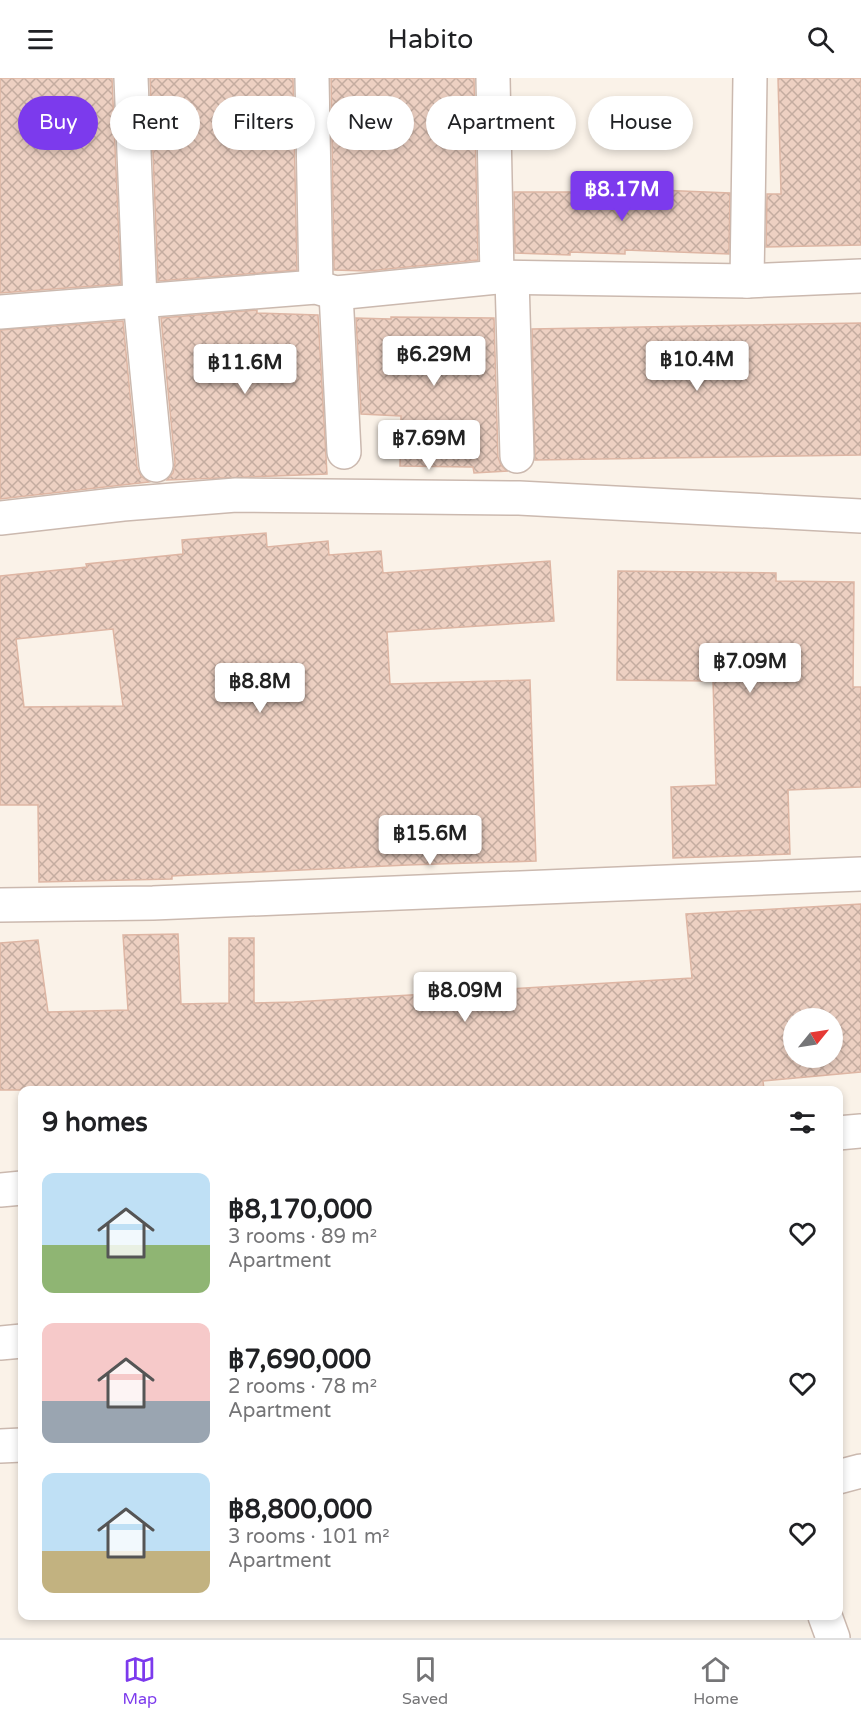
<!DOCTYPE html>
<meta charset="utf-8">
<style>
:root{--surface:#fff;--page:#f2f2f2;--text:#202124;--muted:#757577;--line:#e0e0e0;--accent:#7c3aed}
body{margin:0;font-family:"Varela Round",sans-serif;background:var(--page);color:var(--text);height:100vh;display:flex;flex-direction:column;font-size:22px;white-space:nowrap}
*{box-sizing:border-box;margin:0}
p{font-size:20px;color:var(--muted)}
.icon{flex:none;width:33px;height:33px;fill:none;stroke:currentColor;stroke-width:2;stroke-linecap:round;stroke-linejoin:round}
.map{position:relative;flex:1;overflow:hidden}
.panel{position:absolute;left:18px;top:1008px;width:825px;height:534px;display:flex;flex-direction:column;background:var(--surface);border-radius:12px;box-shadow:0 3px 9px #0003}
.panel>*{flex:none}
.banner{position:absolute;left:18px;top:18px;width:825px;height:54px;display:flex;gap:12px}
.needle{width:39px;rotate:60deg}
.tools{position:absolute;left:783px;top:930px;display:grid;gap:12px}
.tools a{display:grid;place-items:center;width:60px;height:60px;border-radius:50%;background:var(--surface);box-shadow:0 3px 9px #0003;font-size:30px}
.price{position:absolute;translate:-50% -51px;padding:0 14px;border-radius:6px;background:#fff;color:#222;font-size:20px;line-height:39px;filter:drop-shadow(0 2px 3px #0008)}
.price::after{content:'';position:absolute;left:50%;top:36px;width:18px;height:14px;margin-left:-9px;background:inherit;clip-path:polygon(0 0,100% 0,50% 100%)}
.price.on{background:var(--accent);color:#fff}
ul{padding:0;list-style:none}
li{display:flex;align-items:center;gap:18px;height:150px;padding:0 24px}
li span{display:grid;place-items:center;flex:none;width:168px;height:120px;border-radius:12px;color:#555}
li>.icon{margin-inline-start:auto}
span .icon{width:72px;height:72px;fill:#fffc;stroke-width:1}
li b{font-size:26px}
h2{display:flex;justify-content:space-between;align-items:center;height:72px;padding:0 24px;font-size:26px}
.pill{padding:0 21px;border-radius:27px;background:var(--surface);box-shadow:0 3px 9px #0003;font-size:21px;line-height:54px}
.pill.on{background:var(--accent);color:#fff}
header{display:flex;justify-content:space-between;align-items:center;height:78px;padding:0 24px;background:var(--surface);font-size:27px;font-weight:600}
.dock{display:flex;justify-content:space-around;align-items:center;height:84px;border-top:2px solid var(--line);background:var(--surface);font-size:16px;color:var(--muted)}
.dock a{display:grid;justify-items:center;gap:3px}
.dock .on{color:var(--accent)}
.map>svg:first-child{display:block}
.building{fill:url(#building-cross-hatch);stroke:#deb6a4;stroke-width:1.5;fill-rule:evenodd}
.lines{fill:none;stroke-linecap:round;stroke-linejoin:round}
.minor-casing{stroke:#cbb9af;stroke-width:36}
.minor{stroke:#fff;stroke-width:33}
</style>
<header><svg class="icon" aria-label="menu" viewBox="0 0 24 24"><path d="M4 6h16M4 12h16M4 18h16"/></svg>Habito<svg class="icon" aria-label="search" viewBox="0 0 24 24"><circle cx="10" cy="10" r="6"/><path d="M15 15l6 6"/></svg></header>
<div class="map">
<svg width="861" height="1560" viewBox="0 0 861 1560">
<defs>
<pattern id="building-cross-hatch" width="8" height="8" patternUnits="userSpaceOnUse" patternTransform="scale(1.5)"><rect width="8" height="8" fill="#edd0c2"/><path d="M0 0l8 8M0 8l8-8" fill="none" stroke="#c4aca0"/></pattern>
</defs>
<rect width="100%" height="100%" fill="#faf2e8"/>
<g class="building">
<polygon points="0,0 112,0 121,206 0,215"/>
<polygon points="150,0 293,0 297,192 158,203"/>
<polygon points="331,0 474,0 478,182 368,193 334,192"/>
<polygon points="778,0 861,0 861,167 766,169 767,116 781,116"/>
<polygon points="634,111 730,115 729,176 625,172 625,176 570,174 570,177 515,175 514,114 634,114"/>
<polygon points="257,232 257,235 318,237 327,396 167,402 173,395 175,385 161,240"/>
<polygon points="391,239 494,240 498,379 501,387 507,393 474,395 473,389 400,388 401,338 361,336 356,240 391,241"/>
<polygon points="123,243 137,389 141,398 149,404 0,421 0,252"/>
<polygon points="861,245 861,377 535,382 532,251"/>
<path d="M266,455L267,469L328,463L329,477L381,473L383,495L550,483L554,543L387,554L390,606L530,602L536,783L408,787L172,798V801L39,804L38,727H0V498L87,489L86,486L183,476L182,462ZM113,551L123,628L24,629L16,561Z"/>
<polygon points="618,493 776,495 776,503 854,504 853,609 861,609 861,709 788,712 790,776 673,780 671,709 716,707 713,603 617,602"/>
<path d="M861,826V994L763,1003L764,1012H0V865L38,862L48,934L128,932L123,857L178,856L181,926L229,925V860H254V925L294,924L692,900L686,836ZM794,940H832V980H794Z"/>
</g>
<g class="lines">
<g class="minor-casing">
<g id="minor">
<polyline points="131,0 140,222 156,387"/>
<polyline points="312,0 316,209"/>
<polyline points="493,0 497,199"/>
<polyline points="512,200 517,378"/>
<polyline points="747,203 750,0"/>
<polyline points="336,215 344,374"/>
<polyline points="0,234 316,209 336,215 497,199 747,203 861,198"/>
<polyline points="0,440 123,426 236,417 519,420 861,438"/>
<polyline points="0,827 153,825 861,796"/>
<polyline points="838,1055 861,1053"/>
<polyline points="0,1112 22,1110"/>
<polyline points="0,1265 22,1263"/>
<polyline points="0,1368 22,1367"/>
<polyline points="838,1399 861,1393"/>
<polyline points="825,1538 833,1560"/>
</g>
</g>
<use href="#minor" class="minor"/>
</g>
</svg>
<div class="tools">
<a><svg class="needle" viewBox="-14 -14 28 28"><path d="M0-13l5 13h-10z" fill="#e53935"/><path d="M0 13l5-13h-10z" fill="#757577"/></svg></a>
</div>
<b class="price on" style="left:622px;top:144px">฿8.17M</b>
<b class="price" style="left:434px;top:309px">฿6.29M</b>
<b class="price" style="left:697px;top:314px">฿10.4M</b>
<b class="price" style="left:245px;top:317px">฿11.6M</b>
<b class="price" style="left:429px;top:393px">฿7.69M</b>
<b class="price" style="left:750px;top:616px">฿7.09M</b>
<b class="price" style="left:260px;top:636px">฿8.8M</b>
<b class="price" style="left:430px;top:788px">฿15.6M</b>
<b class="price" style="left:465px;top:945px">฿8.09M</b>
<div class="banner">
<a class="pill on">Buy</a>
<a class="pill">Rent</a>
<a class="pill">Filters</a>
<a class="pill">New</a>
<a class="pill">Apartment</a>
<a class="pill">House</a>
</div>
<section class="panel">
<h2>9 homes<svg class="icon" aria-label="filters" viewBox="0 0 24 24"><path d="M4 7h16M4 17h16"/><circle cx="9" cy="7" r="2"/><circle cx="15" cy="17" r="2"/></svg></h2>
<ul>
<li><span style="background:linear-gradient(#bfe0f5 60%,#8fb573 0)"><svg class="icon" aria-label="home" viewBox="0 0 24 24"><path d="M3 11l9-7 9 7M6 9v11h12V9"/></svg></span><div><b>฿8,170,000</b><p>3 rooms · 89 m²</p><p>Apartment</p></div><svg class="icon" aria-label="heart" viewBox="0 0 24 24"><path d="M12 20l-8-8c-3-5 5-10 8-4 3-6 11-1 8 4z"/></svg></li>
<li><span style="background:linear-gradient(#f6c9c9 65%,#9aa5b1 0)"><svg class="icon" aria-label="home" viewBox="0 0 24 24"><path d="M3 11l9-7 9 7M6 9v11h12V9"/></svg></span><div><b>฿7,690,000</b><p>2 rooms · 78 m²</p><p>Apartment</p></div><svg class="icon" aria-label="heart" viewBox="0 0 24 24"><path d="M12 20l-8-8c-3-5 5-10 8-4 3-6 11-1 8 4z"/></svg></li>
<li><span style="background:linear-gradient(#bfe0f5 65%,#c2b280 0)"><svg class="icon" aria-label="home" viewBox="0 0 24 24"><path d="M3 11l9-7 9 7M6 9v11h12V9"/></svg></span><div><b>฿8,800,000</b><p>3 rooms · 101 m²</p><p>Apartment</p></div><svg class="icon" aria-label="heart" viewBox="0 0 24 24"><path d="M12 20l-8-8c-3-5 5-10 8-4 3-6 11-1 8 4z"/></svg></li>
</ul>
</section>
</div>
<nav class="dock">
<a class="on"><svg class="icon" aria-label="map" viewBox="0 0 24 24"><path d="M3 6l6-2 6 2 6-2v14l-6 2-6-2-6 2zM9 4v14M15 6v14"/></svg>Map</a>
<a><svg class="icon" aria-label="saved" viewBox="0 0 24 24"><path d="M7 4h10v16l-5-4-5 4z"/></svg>Saved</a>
<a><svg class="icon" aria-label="home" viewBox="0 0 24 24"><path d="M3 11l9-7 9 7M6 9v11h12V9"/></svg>Home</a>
</nav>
